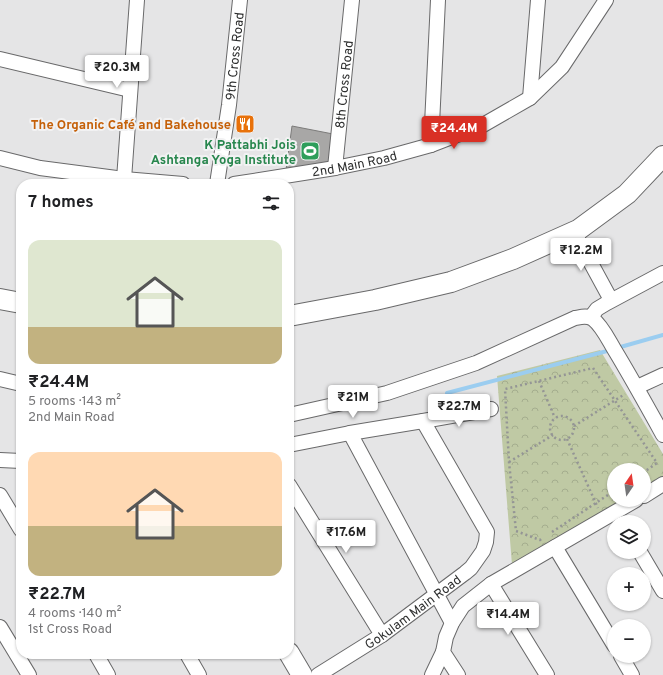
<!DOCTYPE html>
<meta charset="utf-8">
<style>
:root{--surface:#fff;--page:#f2f2f2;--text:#202124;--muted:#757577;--accent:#d93025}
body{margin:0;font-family:Overpass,sans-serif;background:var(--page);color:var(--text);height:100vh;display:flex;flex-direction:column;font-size:15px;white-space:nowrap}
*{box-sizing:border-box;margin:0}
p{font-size:13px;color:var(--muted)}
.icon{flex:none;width:22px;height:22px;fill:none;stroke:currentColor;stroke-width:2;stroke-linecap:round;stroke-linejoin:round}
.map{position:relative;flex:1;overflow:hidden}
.sheet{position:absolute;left:16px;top:179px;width:278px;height:480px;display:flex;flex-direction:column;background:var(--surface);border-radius:16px;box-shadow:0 1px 3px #0004}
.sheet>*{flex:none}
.needle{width:26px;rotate:13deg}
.tools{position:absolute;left:607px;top:463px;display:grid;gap:8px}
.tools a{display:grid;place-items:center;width:44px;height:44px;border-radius:50%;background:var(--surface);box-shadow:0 1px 3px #0004;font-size:20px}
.price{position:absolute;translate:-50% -34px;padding:0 9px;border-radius:4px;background:#fff;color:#222;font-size:13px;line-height:26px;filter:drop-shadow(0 1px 2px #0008)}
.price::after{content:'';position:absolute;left:50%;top:24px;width:12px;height:9px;margin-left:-6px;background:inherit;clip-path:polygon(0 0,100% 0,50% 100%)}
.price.on{background:var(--accent);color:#fff}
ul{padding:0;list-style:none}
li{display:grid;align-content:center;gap:8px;height:212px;padding:0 12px}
li span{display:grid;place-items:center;height:124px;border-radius:12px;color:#555}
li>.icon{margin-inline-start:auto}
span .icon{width:72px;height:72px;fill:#fffc;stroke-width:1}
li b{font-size:17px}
h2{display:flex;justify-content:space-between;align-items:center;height:48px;padding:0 12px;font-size:17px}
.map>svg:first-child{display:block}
.park{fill:url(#park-crowns)}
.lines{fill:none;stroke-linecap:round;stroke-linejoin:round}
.stream{stroke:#9bcdf0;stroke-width:4}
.building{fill:#a8a7a6;stroke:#7c7b7a}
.street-casing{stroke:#69696a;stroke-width:16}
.secondary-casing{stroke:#69696a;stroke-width:22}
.path{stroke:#949595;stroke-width:2.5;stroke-dasharray:2 3;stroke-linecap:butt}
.street{stroke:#fff;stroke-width:14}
.secondary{stroke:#fff;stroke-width:20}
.labels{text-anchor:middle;stroke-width:4;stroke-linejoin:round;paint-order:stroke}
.street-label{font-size:13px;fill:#2e2f2f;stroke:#f2f2f3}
.food-label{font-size:13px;font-weight:bold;fill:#c56008;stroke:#f2f2f3;text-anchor:end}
.leisure-label{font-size:13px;font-weight:bold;fill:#27864d;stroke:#f2f2f3;text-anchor:end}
</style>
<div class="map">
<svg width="663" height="675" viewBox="0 0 663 675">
<defs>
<pattern id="park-crowns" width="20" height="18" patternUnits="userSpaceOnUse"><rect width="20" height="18" fill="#bfc9a4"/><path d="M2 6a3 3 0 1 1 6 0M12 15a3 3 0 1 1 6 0" fill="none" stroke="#a4ad8e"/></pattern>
</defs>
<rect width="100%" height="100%" fill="#e5e5e6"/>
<polygon class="park" points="600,350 663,454 663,477 644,488 644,470 614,470 614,500 624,500 512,565 497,376"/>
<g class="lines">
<g class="stream">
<polyline points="617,348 663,335"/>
<polyline points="447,393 611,350"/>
</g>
</g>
<polygon class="building" points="292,126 333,134 329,167 286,170"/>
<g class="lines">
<g class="street-casing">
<g id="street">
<polyline points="0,59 130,90"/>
<polyline points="530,98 538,0"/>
<polyline points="431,145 438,0"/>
<polyline points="0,158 40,168 124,179 183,184"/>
<path id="s1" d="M335,168L352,0"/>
<polyline points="124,179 137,0"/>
<path id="s2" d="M217,184L229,105L240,0"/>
<path id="s3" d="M234,184L335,168L384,158L431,145L483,125L530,98L562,67L606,0"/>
<polyline points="574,232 611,300"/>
<polyline points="591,317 597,309 607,303 663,273"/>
<polyline points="0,379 21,384"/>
<polyline points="637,387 663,375"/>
<path d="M289,415L387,393L476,363L575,318C581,317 587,315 593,319C602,326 608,339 614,349C631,377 647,406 663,435"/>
<polyline points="350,433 452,623"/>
<polyline points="289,445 350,433 423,421 491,409"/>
<polyline points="0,460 21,461"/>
<polyline points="289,485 382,635"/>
<polyline points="0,495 21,530"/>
<polyline points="644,496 663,484"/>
<polyline points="555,547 614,645"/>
<polyline points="640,552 663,591"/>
<polyline points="491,584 547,675"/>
<polyline points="0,627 29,675"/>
<polyline points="96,654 108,675"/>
<polyline points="187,654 199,675"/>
<polyline points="621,656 632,675"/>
<path id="s4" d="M318,675L382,635L465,573L471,568L483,551L486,542L487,532L423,421"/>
<polyline points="432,675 443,652"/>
<polyline points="458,675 443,652 446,637 452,623 463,606 491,584 636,500"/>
</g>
</g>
<g class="secondary-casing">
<g id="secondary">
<polyline points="0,299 21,303"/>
<polyline points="289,316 375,300 451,282 513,259 578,230 627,194 663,156"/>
<polyline points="289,653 302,675"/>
</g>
</g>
<g class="path">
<polyline points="539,381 555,418"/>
<circle cx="562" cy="428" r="12"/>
<polyline points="574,426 625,394"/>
<polyline points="567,439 598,508"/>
<polyline points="509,462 553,435"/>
<polyline points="552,532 614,491"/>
<polyline points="541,539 540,540 516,531 509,462 505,389 593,368 657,463 644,472"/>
</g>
<use href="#street" class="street"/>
<use href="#secondary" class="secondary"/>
</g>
<defs>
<g id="restaurant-square" transform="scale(1)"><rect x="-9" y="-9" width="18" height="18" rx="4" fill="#e8710a" stroke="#f2f2f3"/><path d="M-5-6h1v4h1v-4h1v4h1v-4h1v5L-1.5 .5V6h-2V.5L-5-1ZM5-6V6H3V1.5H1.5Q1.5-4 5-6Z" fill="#fff"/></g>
<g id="stadium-square" transform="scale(1)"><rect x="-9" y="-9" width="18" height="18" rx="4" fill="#2e9e5b" stroke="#f2f2f3"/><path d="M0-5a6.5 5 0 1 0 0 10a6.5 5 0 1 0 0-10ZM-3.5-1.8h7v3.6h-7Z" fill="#fff"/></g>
</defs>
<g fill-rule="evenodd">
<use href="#restaurant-square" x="245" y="124"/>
<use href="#stadium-square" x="310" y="151"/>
</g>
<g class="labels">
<g class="street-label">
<text dy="5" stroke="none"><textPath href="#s2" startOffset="129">9th Cross Road</textPath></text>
<text dy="5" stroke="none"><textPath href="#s1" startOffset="84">8th Cross Road</textPath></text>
<text dy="5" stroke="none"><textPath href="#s3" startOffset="122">2nd Main Road</textPath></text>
<text dy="5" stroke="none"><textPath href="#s4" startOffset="114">Gokulam Main Road</textPath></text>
</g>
<g class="food-label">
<text x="231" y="129">The Organic Café and Bakehouse</text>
</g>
<g class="leisure-label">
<text x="296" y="149">K Pattabhi Jois<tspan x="296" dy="15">Ashtanga Yoga Institute</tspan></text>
</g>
</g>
</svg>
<div class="tools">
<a><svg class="needle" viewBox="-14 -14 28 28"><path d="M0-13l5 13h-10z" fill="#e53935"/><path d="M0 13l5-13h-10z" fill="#757577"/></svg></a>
<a><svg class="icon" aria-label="layers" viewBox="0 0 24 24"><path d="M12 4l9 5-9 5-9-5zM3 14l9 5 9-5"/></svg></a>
<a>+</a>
<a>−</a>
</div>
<b class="price" style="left:117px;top:89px">₹20.3M</b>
<b class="price on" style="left:454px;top:150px">₹24.4M</b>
<b class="price" style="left:581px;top:272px">₹12.2M</b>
<b class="price" style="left:353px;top:419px">₹21M</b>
<b class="price" style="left:459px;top:428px">₹22.7M</b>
<b class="price" style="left:346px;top:554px">₹17.6M</b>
<b class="price" style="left:508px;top:636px">₹14.4M</b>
<section class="sheet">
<h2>7 homes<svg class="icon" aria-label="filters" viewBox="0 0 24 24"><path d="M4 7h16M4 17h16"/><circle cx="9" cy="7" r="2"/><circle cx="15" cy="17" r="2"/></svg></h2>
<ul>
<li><span style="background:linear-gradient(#dfe7d0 70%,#c2b280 0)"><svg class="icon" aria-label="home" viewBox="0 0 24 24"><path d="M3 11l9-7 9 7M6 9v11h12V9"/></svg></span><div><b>₹24.4M</b><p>5 rooms · 143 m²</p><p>2nd Main Road</p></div></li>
<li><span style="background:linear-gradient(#ffd9b3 60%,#c2b280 0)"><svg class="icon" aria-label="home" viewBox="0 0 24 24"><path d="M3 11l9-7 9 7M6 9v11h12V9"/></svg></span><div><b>₹22.7M</b><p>4 rooms · 140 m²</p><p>1st Cross Road</p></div></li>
</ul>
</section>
</div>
